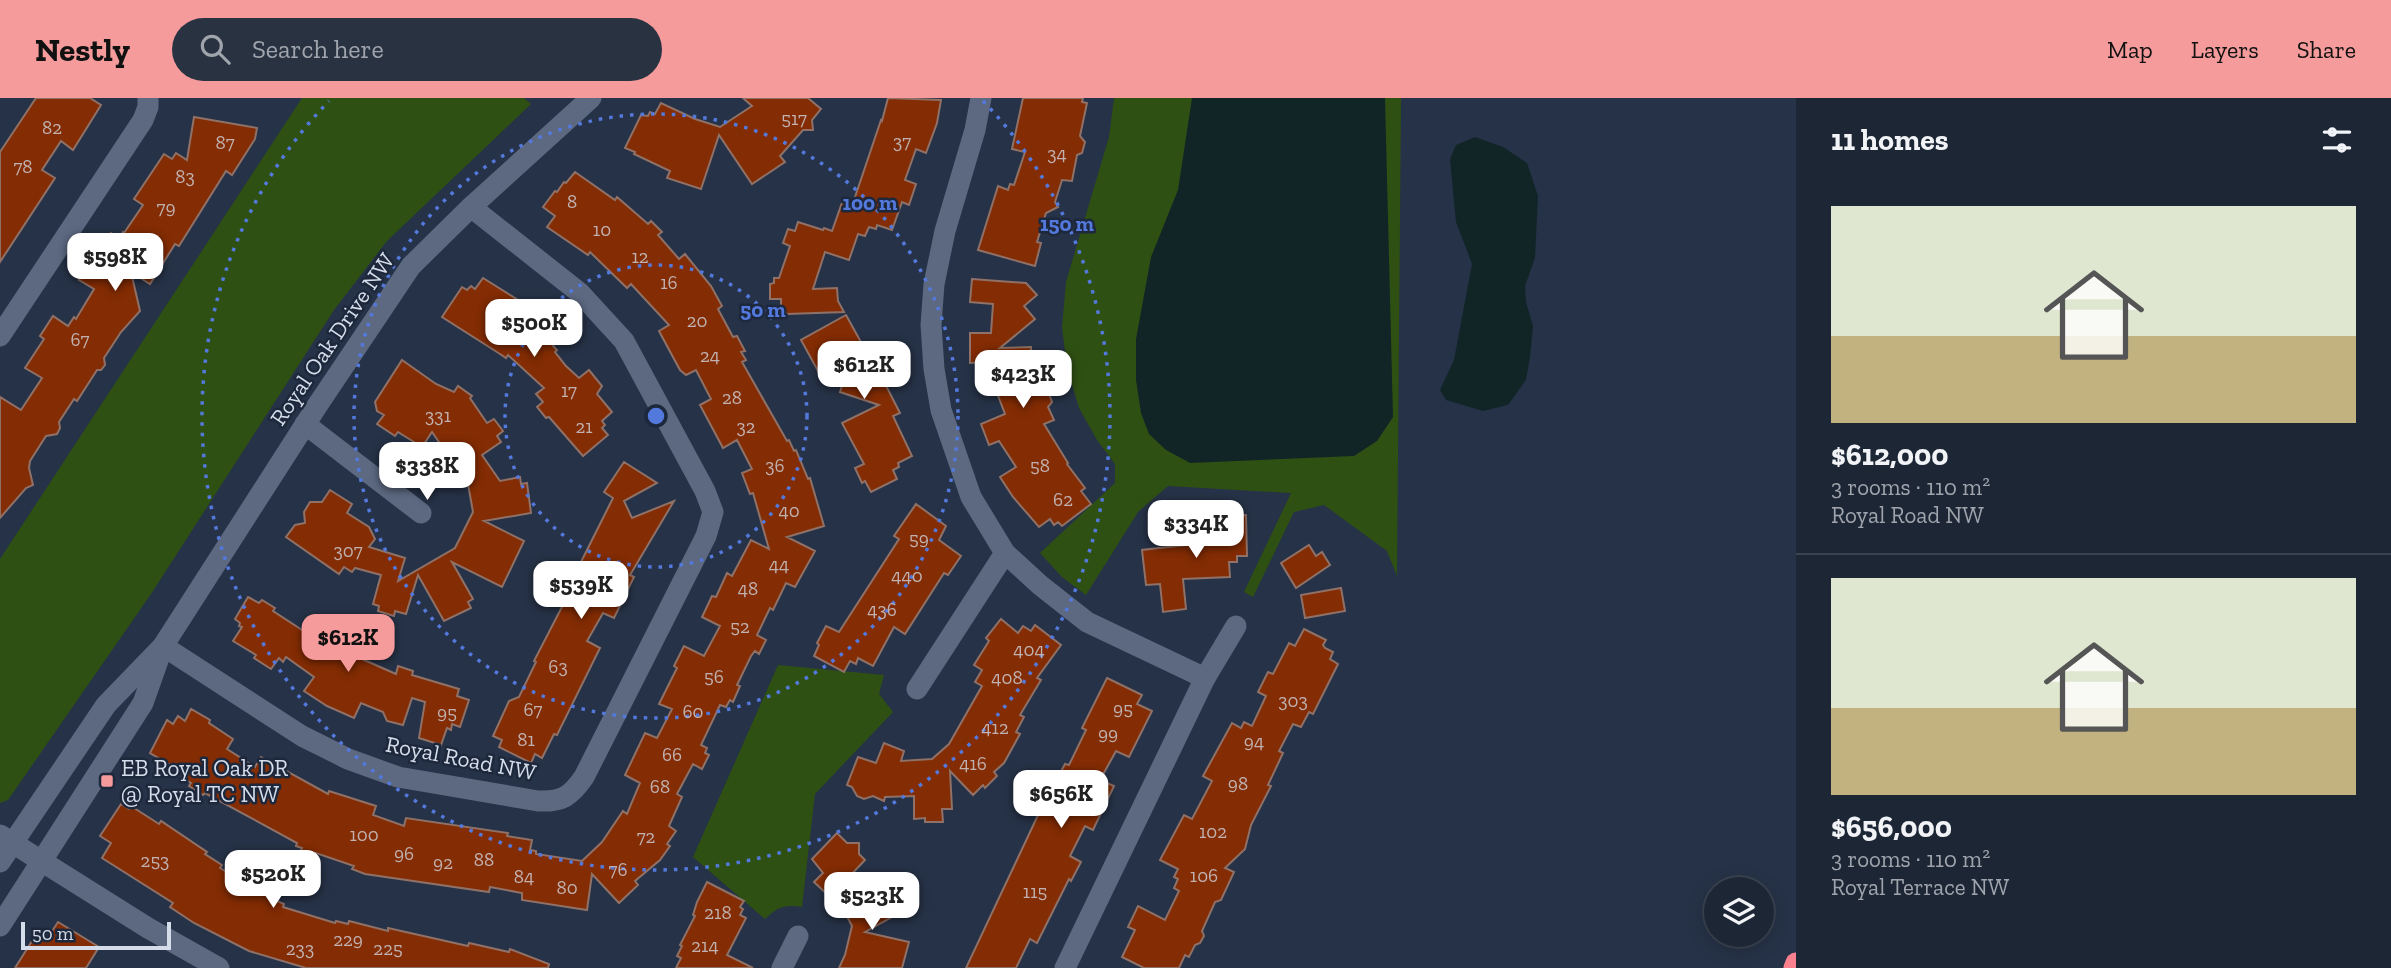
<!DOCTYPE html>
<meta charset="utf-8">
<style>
:root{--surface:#1c2635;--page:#293241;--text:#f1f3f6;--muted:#a0a5ad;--line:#3a4350;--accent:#f59b9c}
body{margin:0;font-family:"Zilla Slab",serif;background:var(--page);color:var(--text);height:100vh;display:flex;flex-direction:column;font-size:26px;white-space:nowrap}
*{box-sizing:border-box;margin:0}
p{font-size:23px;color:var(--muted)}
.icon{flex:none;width:38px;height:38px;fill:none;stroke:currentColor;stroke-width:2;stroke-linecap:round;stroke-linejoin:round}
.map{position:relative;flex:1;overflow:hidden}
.drawer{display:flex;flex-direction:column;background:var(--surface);width:595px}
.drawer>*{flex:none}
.controls{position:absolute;left:1704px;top:779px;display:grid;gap:14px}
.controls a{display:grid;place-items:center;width:70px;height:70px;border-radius:50%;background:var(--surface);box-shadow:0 4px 18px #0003,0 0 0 2px var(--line);font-size:35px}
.scale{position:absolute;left:21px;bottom:18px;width:150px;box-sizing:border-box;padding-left:7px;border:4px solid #d5ddea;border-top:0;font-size:19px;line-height:24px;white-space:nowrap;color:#d5ddea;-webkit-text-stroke:5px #1d283c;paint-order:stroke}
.price{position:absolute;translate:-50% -60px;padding:0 16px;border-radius:14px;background:#fff;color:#222;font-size:23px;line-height:46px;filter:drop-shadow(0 2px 4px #0008)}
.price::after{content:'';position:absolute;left:50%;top:42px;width:21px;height:16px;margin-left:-10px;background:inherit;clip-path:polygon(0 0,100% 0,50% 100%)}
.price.selected{background:var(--accent);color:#111}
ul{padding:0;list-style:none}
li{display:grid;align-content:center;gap:14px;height:371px;padding:0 35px}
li+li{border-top:2px solid var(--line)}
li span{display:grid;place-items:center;height:217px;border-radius:0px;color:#555}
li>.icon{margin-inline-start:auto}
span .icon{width:126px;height:126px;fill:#fffc;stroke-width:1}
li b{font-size:30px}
h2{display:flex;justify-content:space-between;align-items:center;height:84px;padding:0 35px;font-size:30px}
header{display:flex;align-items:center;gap:42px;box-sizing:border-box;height:98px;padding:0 35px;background:var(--accent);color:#111}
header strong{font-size:33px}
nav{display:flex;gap:38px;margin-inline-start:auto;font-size:24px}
.search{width:490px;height:63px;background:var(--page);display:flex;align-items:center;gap:18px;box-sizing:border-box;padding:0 24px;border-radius:38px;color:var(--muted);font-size:26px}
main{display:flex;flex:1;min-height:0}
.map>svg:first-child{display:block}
.green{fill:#2f5013}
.water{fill:#112527}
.building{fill:#842c03;stroke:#8f7167;stroke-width:2}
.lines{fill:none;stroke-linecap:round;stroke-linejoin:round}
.minor{stroke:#5c6981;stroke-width:21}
.highway{stroke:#fc818f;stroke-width:21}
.ring{fill:none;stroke:#5479dd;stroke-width:3.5;stroke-dasharray:3.5 7}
.poi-dot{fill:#f59b9c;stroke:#1d283c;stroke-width:2.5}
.labels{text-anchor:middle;stroke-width:5;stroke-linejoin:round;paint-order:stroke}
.number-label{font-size:19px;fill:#c1b1b0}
.street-label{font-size:23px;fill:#d5ddea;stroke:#1d283c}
.poi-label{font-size:23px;fill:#d5ddea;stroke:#1d283c;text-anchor:start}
.centre{fill:#5479dd;stroke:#1d283c;stroke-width:3.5}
.ring-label{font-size:21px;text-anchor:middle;font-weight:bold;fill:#5479dd;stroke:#1d283c;stroke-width:5;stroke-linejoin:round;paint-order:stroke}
</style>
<header>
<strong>Nestly</strong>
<div class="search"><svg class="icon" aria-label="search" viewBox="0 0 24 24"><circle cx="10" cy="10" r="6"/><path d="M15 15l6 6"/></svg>Search here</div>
<nav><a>Map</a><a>Layers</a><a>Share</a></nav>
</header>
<main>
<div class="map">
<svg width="1796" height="870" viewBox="0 0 1796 870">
<rect width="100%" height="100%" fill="#263247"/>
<g class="green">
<polygon points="302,0 524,0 531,6 387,143 334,212 151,496 8,702 0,705 0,461"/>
<polygon points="1114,0 1401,0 1397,478 1387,453 1324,407 1294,414 1253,499 1244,494 1291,395 1168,388 1138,414 1086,497 1062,479 1040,455 1115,385 1115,366 1097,342 1079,310 1067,270 1062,229 1066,184 1109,39"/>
<path d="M778,567L884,577L879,596L893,614L815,696L802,809C785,806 777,809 765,821L693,759Z"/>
</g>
<g class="water">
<polygon points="1192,0 1385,0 1393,319 1377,343 1354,358 1190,365 1166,352 1149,336 1141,315 1136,282 1136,241 1151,159 1178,92"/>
<polygon points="1475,39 1503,49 1527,65 1538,98 1535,160 1525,188 1526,204 1533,228 1530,259 1526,282 1508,307 1483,313 1446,302 1440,292 1454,262 1472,166 1456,124 1450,61 1456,47"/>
</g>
<g class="building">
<polygon points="36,0 90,0 101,7 73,52 61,43 42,72 55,80 0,164 0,54"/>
<polygon points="743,0 808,0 821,11 812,22 813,32 803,32 780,58 785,64 752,86 719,37 701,91 667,80 670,73 634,56 635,54 625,50 641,17 648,18 650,14 655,16 661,5 695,21 720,29 752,8"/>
<polygon points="888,0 941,2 937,25 926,55 916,51 905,82 916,86 909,107 902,104 892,132 877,127 876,131 869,129 865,138 858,136 849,162 825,154 813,191 837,190 838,203 844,214 787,216 781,210 781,201 770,201 770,186 774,185 774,180 779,180 790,148 783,145 788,131 795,133 798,124 823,132 824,130 832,133 843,102 853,105 881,22 882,23"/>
<polygon points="1023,0 1083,0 1082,4 1087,5 1080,38 1085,44 1082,55 1077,57 1072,83 1062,82 1055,104 1058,109 1046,115 1037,144 1041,145 1035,168 978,152 998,88 1008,92 1010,86 1014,87 1025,54 1012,51"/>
<polygon points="194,19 257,30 255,41 232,77 226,73 179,148 175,146 150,186 131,174 140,213 121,234 104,260 105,267 101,272 97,272 77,303 74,301 59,324 60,330 57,336 46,338 30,363 29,370 33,387 26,390 0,420 0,299 21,312 42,280 25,270 44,241 40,238 53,218 68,228 74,219 76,221 94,191 79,182 111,135 119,140 123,134 124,135 143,107 134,101 164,56 172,61 176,55 187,62"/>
<polygon points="575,74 615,102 617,99 648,126 651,123 662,134 658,137 679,161 685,156 711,188 722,208 718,211 733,239 737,238 745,253 741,254 746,262 742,264 787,343 789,342 794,353 796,352 808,381 810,380 824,428 787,439 815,453 795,489 786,485 773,512 770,510 757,537 766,542 759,556 755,553 751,558 737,587 740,588 733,604 730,602 726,609 720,607 701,647 707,650 705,655 709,657 702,671 693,666 677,696 682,699 669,728 676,733 667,746 670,748 660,762 635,783 638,787 619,805 592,776 587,812 522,802 522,795 490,789 489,794 365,776 352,771 354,768 316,755 315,759 300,754 302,750 296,748 297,745 205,695 203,697 189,688 191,685 182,679 184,675 150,655 167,622 173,626 178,618 185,623 191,611 210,622 209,625 233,641 227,651 255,669 261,659 328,696 329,693 376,708 373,717 404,728 406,720 508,735 507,738 532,742 530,752 536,753 536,756 582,763 602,744 623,713 627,716 640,685 625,677 645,635 657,640 672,611 659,606 677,570 674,568 684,548 704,558 720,528 702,519 712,498 716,499 727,475 732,478 751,442 769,451 753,395 750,396 742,375 752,371 737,342 723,350 700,307 711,301 696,272 686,277 680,272 659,233 669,227 631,186 627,190 590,154 588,157 547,129 555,118 543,109 555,93 557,94 564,84 566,85"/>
<polygon points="483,180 531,210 562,238 553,248 557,252 555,254 566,268 579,280 589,272 602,288 597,296 612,314 602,323 605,327 602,330 608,337 583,358 549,319 546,320 537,309 543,304 536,296 544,290 508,257 506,260 500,256 442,219 462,189 467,192 471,188 475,191"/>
<polygon points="972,181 1026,185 1037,197 1024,208 1035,221 1000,250 1031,249 1031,266 1041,290 1047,290 1052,304 1048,309 1054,322 1044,326 1068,365 1067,366 1085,390 1081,393 1091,406 1062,428 1058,424 1054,427 1050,421 1039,429 1013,399 1000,379 1016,369 999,343 989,347 981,326 1005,316 989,274 989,267 985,267 985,262 982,264 970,265 970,235 991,235 993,206 970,204"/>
<polygon points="846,217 867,255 880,249 890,269 879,274 900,315 893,318 912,358 898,365 899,369 893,372 897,381 871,394 865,383 862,385 855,370 864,366 842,325 879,307 840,294 853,253 818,273 801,242"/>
<polygon points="402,262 436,286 454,294 458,288 472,298 470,300 487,325 494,321 503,333 497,338 501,344 482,357 500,383 520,379 521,386 527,385 531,415 484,423 524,443 502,489 452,464 473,501 468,504 471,510 444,523 418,477 406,516 395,513 394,518 378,513 379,508 373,506 381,477 355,470 352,474 344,469 339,476 286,439 295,427 305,425 304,414 310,404 322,404 330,392 352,406 347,415 369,429 375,441 369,449 405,460 398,483 455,450 473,414 468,386 432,334 422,349 398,334 395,338 377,326 384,317 377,313 375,304"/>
<polygon points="624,364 657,385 624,403 632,420 674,403 630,477 634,479 614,520 603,515 587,543 600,550 557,637 554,636 542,660 535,656 531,665 499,649 502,642 493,638 509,603 519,599 536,564 534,563 580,474 577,472 613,400 604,394"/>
<polygon points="916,406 946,428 939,442 961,458 948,477 944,475 905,536 894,529 873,568 858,560 856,566 850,563 844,574 814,558 819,547 817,545 826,528 839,534 899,441 894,438"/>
<polygon points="1246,417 1247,458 1237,458 1237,464 1229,464 1230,479 1183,481 1186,511 1163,514 1160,486 1146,487 1142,452 1203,445 1203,424 1229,423 1228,418"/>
<polygon points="1309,447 1316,458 1322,454 1330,467 1296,490 1281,465"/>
<polygon points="1341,490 1345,513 1305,520 1301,497"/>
<polygon points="248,499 259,505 262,502 275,510 273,513 319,543 321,539 337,550 396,576 398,568 413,573 412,577 459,591 457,598 469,602 460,629 452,626 451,632 447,630 441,647 419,640 425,604 412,600 403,627 387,623 383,614 361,605 354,620 327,608 304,593 314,579 286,559 283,564 279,560 271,571 254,560 256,557 233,543 242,529 239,528 240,525 235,521"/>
<polygon points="1001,521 1018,535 1023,528 1031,533 1035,527 1061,547 1037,580 1041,582 1020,617 1024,619 1016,634 1020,636 1004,665 994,674 997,678 985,690 983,687 973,697 950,673 952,711 942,711 943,724 925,724 925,720 914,721 914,698 885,699 884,703 873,698 864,701 857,698 852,689 847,687 858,659 876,665 884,645 904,653 901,663 932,661 949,646 982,588 975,584 982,572 974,567 989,543 986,540"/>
<polygon points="1304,531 1326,542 1323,547 1325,550 1333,554 1330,561 1338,566 1313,616 1309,614 1301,629 1293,626 1279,653 1283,655 1268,687 1271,688 1251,727 1245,751 1225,770 1234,774 1221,802 1215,804 1202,833 1204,838 1200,845 1195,847 1189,859 1185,857 1179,870 1144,870 1122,859 1135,832 1128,829 1138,808 1165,822 1179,793 1174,790 1178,781 1174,779 1178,771 1160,762 1184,717 1192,721 1212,683 1203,678 1232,625 1241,630 1244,624 1252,628 1266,598 1258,594 1268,574 1273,576 1289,545 1295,548"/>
<polygon points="1107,580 1142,597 1137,606 1152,613 1129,659 1116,653 1100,682 1114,688 1093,732 1085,728 1070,758 1081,764 1071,783 1069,781 1037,845 1030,841 1016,870 966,870 1039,715 1065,666 1069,667 1086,632 1082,630"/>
<polygon points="121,706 129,711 131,708 159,726 161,723 207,754 205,756 222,767 220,770 259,793 276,800 275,802 284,806 283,809 335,825 336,823 348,826 349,823 388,833 388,830 468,848 469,845 509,854 510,851 549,866 548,870 306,870 249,853 194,825 170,809 173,805 102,760 111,745 100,738"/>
<polygon points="837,735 847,745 859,745 859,756 865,762 830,799 814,784 823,775 812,761"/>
<polygon points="707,784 744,803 740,809 743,811 740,817 746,820 727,857 753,870 676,870 681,860 677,858 682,848 680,847 695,818 693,817 697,804"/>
<polygon points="885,785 901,814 865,834 909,844 902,870 839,870 845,857 852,828 840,805"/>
<polygon points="58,824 99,849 86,870 15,870 37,835 47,841"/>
</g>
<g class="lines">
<g class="minor">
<polyline points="981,0 975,32 945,133 934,186 931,227 934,271 941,312 971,399 1005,455 1040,487 1087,524 1205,580 1065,870"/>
<polyline points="0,238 143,22 148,9 148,0"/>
<polyline points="305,326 421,415"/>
<path d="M163,548L302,638L348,661L398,679L538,703C562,704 570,699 584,679L706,438L713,414L705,393L624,243L580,195L471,109"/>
<polyline points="1205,580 1236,528"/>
<polyline points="917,591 1005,455"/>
<polyline points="0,737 148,830 219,870"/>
<polyline points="0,764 106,607 163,548 317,308 411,168 471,109 591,0"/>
<polyline points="0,828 143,605 160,557"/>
<polyline points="782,870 798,838"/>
</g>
<polyline class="highway" points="1794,870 1796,865"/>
</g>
<g class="ring">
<circle cx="656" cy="318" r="151"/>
<circle cx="656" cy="318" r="302"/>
<path d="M983 3A454 454 0 1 1 329 3"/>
</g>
<rect class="poi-dot" x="100" y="676" width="14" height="14" rx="3.5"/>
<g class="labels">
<g class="number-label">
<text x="794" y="27">517</text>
<text x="52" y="36">82</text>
<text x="902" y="50">37</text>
<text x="225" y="51">87</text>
<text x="1057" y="62">34</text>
<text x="23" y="75">78</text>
<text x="185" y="85">83</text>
<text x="572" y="110">8</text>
<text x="166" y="116">79</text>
<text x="602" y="138">10</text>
<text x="640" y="165">12</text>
<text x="669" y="191">16</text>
<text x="697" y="229">20</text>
<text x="80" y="248">67</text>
<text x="710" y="264">24</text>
<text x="569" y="299">17</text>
<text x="732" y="306">28</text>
<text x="438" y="324">331</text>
<text x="584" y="335">21</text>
<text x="746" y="335">32</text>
<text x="775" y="374">36</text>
<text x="1040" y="374">58</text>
<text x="1063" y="408">62</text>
<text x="789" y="419">40</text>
<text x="919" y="447">59</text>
<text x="348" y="459">307</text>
<text x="779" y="473">44</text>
<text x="907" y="484">440</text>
<text x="748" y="497">48</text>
<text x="882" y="518">436</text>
<text x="740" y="535">52</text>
<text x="1029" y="558">404</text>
<text x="558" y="575">63</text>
<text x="714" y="585">56</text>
<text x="1007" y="586">408</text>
<text x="1293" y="609">303</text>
<text x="1123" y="617">95</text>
<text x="533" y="618">67</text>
<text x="693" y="620">60</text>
<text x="447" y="621">95</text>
<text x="995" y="636">412</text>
<text x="1108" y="642">99</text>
<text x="526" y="648">81</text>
<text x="1254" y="650">94</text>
<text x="672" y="663">66</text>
<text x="973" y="672">416</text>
<text x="1238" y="692">98</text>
<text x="660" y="695">68</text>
<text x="1213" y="740">102</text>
<text x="364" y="743">100</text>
<text x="646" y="745">72</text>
<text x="404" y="762">96</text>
<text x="484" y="768">88</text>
<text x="155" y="769">253</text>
<text x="443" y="771">92</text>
<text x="618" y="778">76</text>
<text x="1204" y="784">106</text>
<text x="524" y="785">84</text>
<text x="567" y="796">80</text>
<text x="1035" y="800">115</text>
<text x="718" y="821">218</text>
<text x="348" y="848">229</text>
<text x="705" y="854">214</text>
<text x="300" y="857">233</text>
<text x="388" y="857">225</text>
</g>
<g class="street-label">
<text transform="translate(332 241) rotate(-56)" y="8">Royal Oak Drive NW</text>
<text transform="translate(461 660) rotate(11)" y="8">Royal Road NW</text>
</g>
<g class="poi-label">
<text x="121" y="678">EB Royal Oak DR<tspan x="121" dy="26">@ Royal TC NW</tspan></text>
</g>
</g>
<circle cx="656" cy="318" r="10" class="centre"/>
<g class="ring-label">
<text x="870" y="112">100 m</text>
<text x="1067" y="133">150 m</text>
<text x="763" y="219">50 m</text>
</g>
</svg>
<div class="controls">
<a><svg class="icon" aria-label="layers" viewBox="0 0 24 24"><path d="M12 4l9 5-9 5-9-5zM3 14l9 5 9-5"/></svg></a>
</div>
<div class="scale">50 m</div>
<b class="price" style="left:115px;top:195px">$598K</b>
<b class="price" style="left:534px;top:261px">$500K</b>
<b class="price" style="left:864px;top:303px">$612K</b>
<b class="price" style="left:1023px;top:312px">$423K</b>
<b class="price" style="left:427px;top:404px">$338K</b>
<b class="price" style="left:1196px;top:462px">$334K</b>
<b class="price" style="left:581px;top:523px">$539K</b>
<b class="price selected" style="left:348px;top:576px">$612K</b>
<b class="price" style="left:1061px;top:732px">$656K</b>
<b class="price" style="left:273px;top:812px">$520K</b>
<b class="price" style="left:872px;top:834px">$523K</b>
</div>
<section class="drawer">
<h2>11 homes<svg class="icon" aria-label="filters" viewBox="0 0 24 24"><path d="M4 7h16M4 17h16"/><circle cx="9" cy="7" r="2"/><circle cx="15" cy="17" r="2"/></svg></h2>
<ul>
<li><span style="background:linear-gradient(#dfe7d0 60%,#c2b280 0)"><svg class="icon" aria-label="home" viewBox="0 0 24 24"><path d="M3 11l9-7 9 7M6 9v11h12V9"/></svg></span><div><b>$612,000</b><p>3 rooms · 110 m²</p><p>Royal Road NW</p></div></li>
<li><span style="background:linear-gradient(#dfe7d0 60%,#c2b280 0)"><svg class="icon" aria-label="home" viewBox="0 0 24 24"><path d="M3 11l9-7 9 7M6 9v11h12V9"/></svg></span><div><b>$656,000</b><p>3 rooms · 110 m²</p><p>Royal Terrace NW</p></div></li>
</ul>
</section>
</main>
